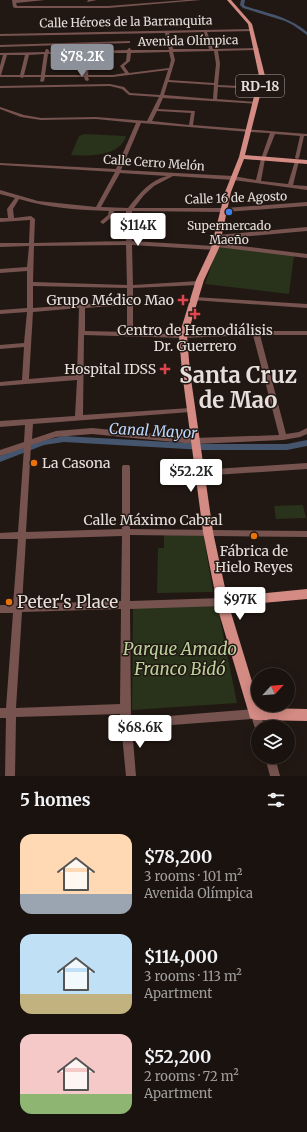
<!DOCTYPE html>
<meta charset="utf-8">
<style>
:root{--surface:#1a120e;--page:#231b17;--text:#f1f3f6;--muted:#9f9e9e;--line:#38322e;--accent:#8c9099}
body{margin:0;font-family:Merriweather,serif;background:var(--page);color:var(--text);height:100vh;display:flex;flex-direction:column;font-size:15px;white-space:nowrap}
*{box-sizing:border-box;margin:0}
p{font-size:13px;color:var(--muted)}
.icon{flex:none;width:22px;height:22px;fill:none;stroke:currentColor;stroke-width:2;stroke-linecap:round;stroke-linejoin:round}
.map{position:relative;height:776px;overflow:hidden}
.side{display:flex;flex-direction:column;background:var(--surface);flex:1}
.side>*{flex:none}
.needle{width:26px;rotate:64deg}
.controls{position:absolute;left:251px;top:668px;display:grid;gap:8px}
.controls a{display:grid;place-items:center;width:44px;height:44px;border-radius:50%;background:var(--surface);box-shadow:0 2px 10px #0003,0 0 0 1px var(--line);font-size:20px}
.price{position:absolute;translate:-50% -34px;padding:0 9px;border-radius:4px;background:#fff;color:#222;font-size:13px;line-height:26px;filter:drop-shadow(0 1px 2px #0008)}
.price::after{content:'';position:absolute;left:50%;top:24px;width:12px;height:9px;margin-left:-6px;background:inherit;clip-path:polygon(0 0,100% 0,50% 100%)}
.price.active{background:var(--accent);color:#fff}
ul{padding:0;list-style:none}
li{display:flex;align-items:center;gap:12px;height:100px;padding:0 20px}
li span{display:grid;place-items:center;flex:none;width:112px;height:80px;border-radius:12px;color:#555}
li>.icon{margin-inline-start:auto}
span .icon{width:48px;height:48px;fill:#fffc;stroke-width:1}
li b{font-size:17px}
h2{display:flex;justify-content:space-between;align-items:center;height:48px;padding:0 20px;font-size:17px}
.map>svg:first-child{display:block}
.green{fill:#29321a}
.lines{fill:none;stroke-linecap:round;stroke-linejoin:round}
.canal{fill:#44556d;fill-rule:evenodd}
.minor{fill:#76534f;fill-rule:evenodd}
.major{fill:#d38b84;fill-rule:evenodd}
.shop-dot{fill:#3f7fe0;stroke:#221813;stroke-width:1.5}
.health-dot{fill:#e0444e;stroke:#221813;stroke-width:1.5}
.food-dot{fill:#e8710a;stroke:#221813;stroke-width:1.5}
.labels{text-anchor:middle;stroke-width:3;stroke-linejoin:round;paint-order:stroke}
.far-street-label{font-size:12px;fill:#e6dfdb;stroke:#221813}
.far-poi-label{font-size:12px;fill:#e6dfdb;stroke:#221813}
.shield{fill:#221813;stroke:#aba39f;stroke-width:1}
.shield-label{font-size:13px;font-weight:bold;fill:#e6dfdb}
.poi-label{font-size:14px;fill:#e6dfdb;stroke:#221813;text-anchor:end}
.street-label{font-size:14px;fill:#e6dfdb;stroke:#221813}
.water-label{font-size:15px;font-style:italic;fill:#bdd8fe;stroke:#221813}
.near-poi-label{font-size:17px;fill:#e6dfdb;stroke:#221813;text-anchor:start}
.near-park-label{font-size:17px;font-style:italic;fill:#bbd19b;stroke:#221813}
.town-label{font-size:22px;font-weight:bold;fill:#e6dfdb;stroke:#221813}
</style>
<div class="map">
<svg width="307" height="776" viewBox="0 0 307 776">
<rect width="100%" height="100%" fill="#221813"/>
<g class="green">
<path d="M85,134L126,136C120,157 88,156 71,155L79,136Z"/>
<polygon points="218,246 294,255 289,294 205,284"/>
<polygon points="303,505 306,518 276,519 274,506"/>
<polygon points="164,532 203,532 213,592 157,593 158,548 164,548"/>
<polygon points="217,604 237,703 132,710 133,605"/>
</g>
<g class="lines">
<g class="canal">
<path d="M241,0H245L244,5L245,6C266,13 290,17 307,32V35L293,25L285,21L243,8L240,5Z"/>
<polygon points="64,436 204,444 287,444 307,440 307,446 287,450 204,450 64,442 44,445 0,462 0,456 40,441"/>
</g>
<g class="minor">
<polygon points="12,0 45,0 16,3 17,6 108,6 186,0 201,0 108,8 15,8 13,7"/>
<polygon points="88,0 97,0 87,2"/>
<path d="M252,29H253V31L207,32L213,49L258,48L259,49L257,50L218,51L220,64L218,85L259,87L261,88L259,89L218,87L217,99L256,102H258V104L163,98L158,109L195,111L193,125L307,134V136H304L299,158L297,159L295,158L300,136L275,134L265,159L261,181L288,184L295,161L297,160L299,161L293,185L307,186V190L233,180L173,176L154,186L144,195L134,208H225L307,202V206L225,212L132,211V241L214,246L213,245L216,243L307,254V258L217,247V249L215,250L132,245L133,285L199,281L202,283L199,285L133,288V333L183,334L256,331H307V335H260L286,434L299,432L307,428V434L300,437L283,440L195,444L92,434L56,437L31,445L26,532L122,529V467L123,465H129L130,467V529L307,531V537L130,535V601L223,598L226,599L228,602L226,605L223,606L130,609L131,719L255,709L259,711L265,727H258V731H256L252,719L132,728L136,776H126L120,714L16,717L15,776H5L6,718H0V708H6L13,613H0V605H13L18,539H0V533L18,532L24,448L0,456V450L24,442L25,425L0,427V421L75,416L77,380L0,386V382L22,380L24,347L0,349V345L24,343L27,312L0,314V310L27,308V271L0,273V269L27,267L29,246L0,247V243H29L30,220L0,222V218H8L7,209L15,198L0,194V190L38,201L96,207L115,172L0,165V163L116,169L136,123L96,119L41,120L21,117L0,109V107L24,115L41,118L96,117L147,121L159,97L129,95L122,89L110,86L0,88V86L110,84L124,87L130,93L160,95L168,70L113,77H88L89,80L87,81L85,80L84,77H45L44,81L42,82L40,81L41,77H24L22,78L20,77H0V66L3,55H0V53L45,52L46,49H47L49,50V52L87,51V49L89,48L91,49V51L127,50L129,48H130L131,50H169L165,33L0,36V34ZM204,32L209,49H173L169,33ZM214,51L216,64L214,83L169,80L175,60L173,52ZM169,52L171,60L169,68L129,73L124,66L130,61L131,53ZM87,53L84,75H45L48,54ZM90,53H127L126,61L120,66L125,73L113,75H88ZM44,54L41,75H24L29,55ZM7,55H25L20,75H1ZM168,82L214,85L213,99L164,95ZM157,111L191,113L189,125L152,121ZM141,123L249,132H251L270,133L261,159L256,180L233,176L121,170ZM120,173L167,176C150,180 139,194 128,208L101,207ZM19,199C48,208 79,210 109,211L108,215L100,222L103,224L112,217L114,211H126V241L34,243L35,219L31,216L14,218L13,209ZM126,245L127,285L33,282L34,246ZM33,286L127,288V301L33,308ZM127,305V332L85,331V308ZM79,308L77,375L29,379L33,312ZM84,335L183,338L253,335L279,435L195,438L92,428L56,431L32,439L33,424L190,412L194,410L190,408L83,415ZM122,536L121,601L22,604L26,539ZM121,609L120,704L16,708L22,612Z"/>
<polygon points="130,41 130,43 129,43 0,47 0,45"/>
<polygon points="307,227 307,231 218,239 215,237 218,235"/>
<polygon points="194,297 307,304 307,308 192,300 191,299 192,298"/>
<polygon points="307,463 307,469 199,476 196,475 195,473 196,471 199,470"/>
<polygon points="265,757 275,757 280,776 270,776"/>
</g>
<polygon class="major" points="227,0 231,0 252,24 265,76 245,155 307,160 307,164 244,159 231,192 219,248 204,280 187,336 190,372 213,532 227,597 307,589 307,599 229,606 260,708 307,709 307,721 255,720 250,718 249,714 219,613 203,532 182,372 179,336 196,280 211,248 225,192 239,157 259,76 248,24"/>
</g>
<circle class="shop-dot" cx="229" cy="212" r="4"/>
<g class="health-dot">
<path d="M181 294h4v4h4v4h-4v4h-4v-4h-4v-4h4z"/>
<path d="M193 308h4v4h4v4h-4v4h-4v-4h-4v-4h4z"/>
<path d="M163 363h4v4h4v4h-4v4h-4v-4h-4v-4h4z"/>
</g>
<g class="food-dot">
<circle cx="34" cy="463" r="4"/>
<circle cx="254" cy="536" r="4"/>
<circle cx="9" cy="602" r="4"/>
</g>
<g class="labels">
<g class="far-street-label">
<text transform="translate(126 22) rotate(-1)" y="4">Calle Héroes de la Barranquita</text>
<text transform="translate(188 41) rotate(-1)" y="4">Avenida Olímpica</text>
<text transform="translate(154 163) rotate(4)" y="4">Calle Cerro Melón</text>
<text transform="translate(236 198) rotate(-2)" y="4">Calle 16 de Agosto</text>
</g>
<g class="far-poi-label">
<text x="229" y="230">Supermercado<tspan x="229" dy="14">Maeño</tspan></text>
</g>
<rect class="shield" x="236" y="75" width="48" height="22" rx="3"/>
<g class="shield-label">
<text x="260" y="91">RD-18</text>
</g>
<g class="poi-label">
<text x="174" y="305">Grupo Médico Mao</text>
<text x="195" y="335" text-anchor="middle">Centro de Hemodiálisis<tspan x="195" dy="16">Dr. Guerrero</tspan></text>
<text x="156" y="374">Hospital IDSS</text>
<text x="42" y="468" text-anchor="start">La Casona</text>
<text x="254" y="556" text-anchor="middle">Fábrica de<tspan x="254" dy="16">Hielo Reyes</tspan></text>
</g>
<g class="street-label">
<text x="153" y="525">Calle Máximo Cabral</text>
</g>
<g class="water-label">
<text transform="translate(153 431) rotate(3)" y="5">Canal Mayor</text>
</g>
<g class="near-poi-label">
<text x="17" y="608">Peter's Place</text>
</g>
<g class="near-park-label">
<text x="180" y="655">Parque Amado<tspan x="180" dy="20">Franco Bidó</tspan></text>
</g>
<g class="town-label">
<text x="238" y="383">Santa Cruz<tspan x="238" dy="25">de Mao</tspan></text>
</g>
</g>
</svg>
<div class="controls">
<a><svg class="needle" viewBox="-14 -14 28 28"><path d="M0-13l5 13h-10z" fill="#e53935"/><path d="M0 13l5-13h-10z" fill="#9f9e9e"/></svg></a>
<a><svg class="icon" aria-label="layers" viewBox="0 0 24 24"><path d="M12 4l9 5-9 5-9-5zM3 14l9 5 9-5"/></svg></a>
</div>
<b class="price active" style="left:82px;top:78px">$78.2K</b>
<b class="price" style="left:138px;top:247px">$114K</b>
<b class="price" style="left:191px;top:493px">$52.2K</b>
<b class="price" style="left:240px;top:621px">$97K</b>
<b class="price" style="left:140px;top:749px">$68.6K</b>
</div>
<section class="side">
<h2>5 homes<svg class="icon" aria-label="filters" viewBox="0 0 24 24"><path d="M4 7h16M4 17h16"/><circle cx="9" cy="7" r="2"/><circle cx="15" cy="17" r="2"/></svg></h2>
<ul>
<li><span style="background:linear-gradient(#ffd9b3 75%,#9aa5b1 0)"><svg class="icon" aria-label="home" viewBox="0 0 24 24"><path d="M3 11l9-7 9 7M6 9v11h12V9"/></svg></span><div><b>$78,200</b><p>3 rooms · 101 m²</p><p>Avenida Olímpica</p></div></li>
<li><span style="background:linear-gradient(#bfe0f5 75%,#c2b280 0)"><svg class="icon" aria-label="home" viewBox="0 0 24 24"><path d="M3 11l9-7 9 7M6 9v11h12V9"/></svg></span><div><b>$114,000</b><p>3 rooms · 113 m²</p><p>Apartment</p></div></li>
<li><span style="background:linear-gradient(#f6c9c9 75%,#8fb573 0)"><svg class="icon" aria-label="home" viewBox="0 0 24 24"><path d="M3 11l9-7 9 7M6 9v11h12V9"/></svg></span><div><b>$52,200</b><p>2 rooms · 72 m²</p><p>Apartment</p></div></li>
</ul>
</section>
